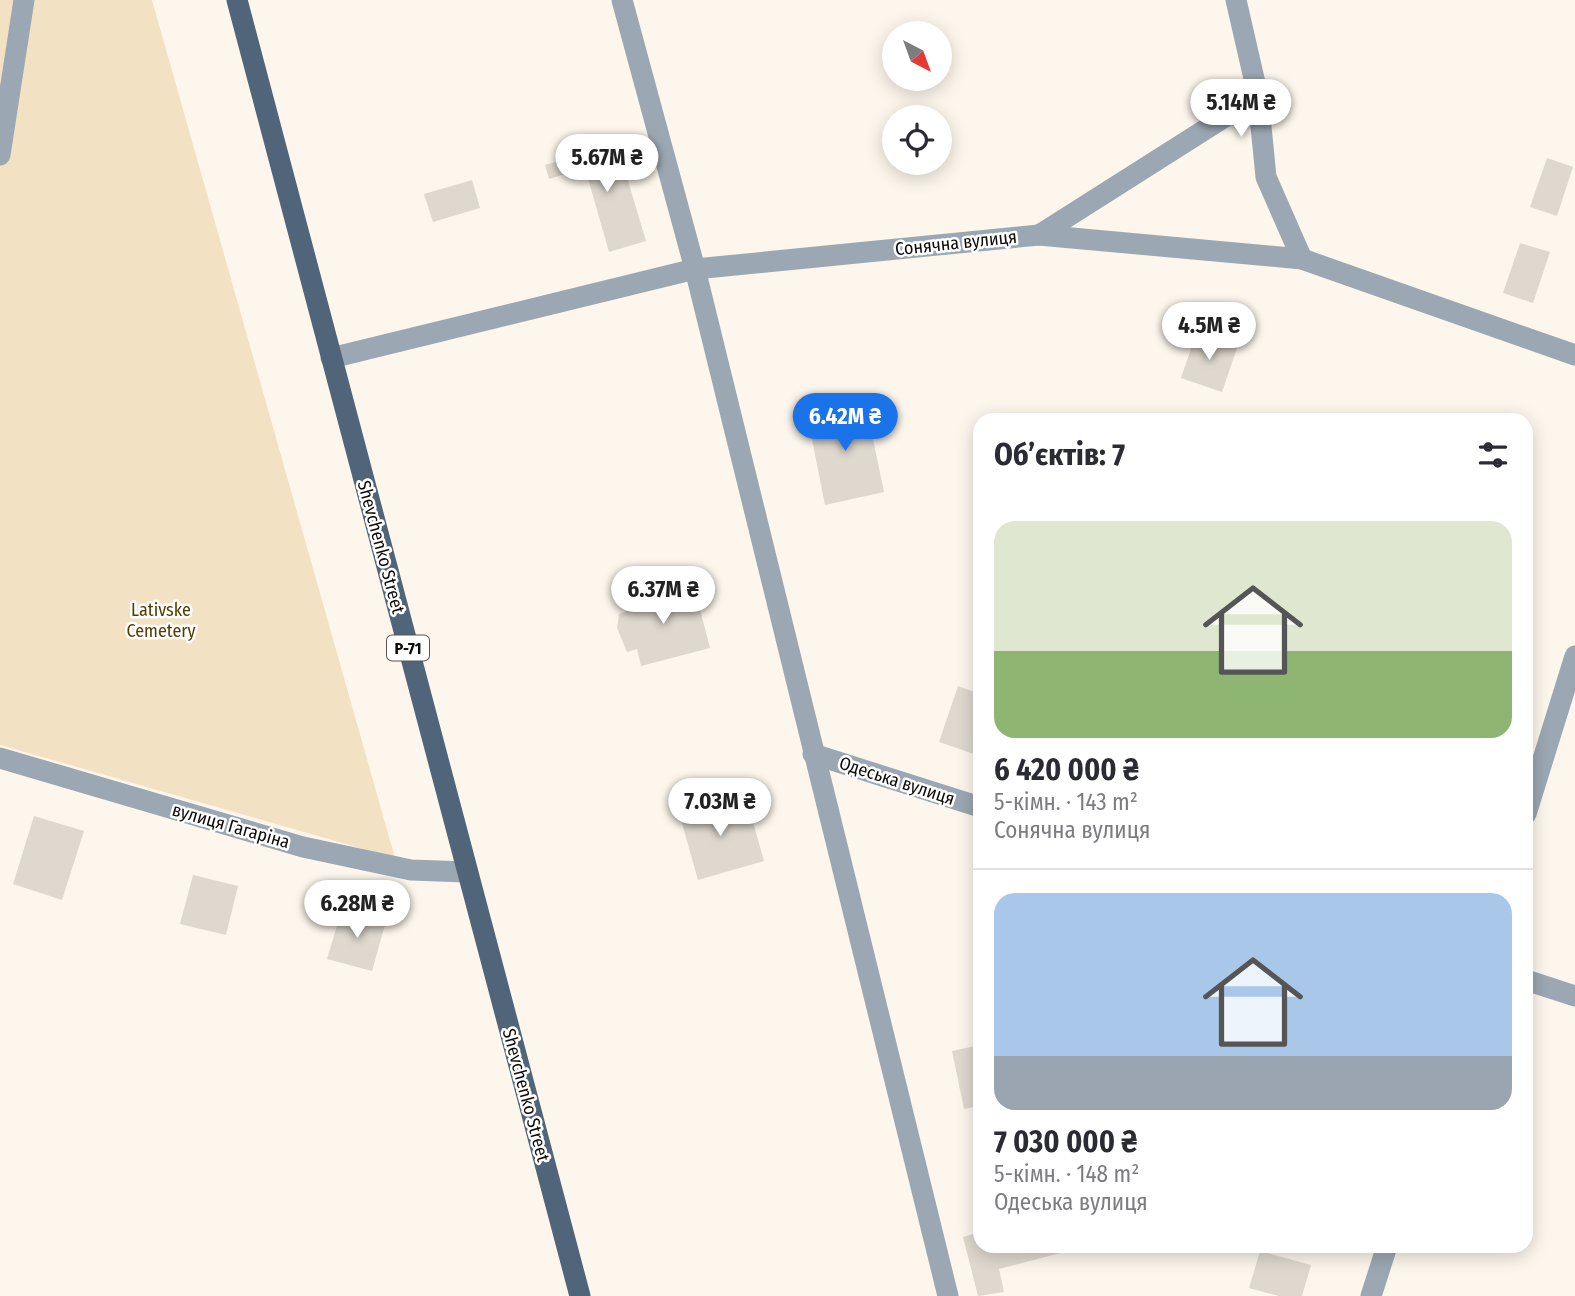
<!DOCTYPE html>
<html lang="uk">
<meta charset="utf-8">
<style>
:root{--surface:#fff;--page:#f2f2f3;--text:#2b2b33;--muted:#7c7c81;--line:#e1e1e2;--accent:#1a73e8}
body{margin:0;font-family:"Fira Sans Condensed",sans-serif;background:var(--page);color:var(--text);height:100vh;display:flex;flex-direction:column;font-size:26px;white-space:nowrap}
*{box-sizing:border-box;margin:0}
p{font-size:23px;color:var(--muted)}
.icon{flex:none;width:38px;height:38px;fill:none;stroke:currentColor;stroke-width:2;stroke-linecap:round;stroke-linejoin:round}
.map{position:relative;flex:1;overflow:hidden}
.panel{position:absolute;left:973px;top:413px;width:560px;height:840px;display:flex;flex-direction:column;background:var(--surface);border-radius:21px;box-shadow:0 4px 18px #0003}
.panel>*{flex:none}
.needle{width:46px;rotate:139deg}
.controls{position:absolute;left:882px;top:21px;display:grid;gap:14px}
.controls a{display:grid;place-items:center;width:70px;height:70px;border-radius:50%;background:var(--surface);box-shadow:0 4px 18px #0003;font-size:35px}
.price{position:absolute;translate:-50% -60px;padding:0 16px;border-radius:24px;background:#fff;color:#222;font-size:23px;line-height:46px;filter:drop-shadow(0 2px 4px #0008)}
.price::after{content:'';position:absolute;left:50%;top:42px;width:21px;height:16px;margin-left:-10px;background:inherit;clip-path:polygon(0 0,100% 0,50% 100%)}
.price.current{background:var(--accent);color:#fff}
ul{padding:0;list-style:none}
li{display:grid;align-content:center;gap:14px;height:371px;padding:0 21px}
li+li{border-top:2px solid var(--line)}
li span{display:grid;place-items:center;height:217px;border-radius:21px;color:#555}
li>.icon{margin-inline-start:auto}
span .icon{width:126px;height:126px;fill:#fffc;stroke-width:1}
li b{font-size:30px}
h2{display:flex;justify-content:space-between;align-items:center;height:84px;padding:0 21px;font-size:30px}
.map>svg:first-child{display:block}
.green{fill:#f3e1c3}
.building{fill:#ded8ce}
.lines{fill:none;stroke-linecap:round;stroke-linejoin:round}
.minor{stroke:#9ba7b2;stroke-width:21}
.major{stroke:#506579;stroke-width:21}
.labels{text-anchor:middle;stroke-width:5;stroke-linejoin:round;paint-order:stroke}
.shield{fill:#fff;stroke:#565452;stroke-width:2}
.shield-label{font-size:16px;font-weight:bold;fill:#0d0b08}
.street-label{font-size:18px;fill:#0d0b08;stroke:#fff}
.park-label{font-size:18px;fill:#563c00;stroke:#fff}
</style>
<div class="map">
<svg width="1575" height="1296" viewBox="0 0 1575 1296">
<rect width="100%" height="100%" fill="#fcf6ec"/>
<polygon class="green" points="0,0 152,0 395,858 0,745"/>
<g class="building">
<polygon points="617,144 646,241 609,252 585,168 549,179 545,165"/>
<polygon points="1547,158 1573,167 1557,216 1530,207"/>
<polygon points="472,180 480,208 433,222 424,194"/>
<polygon points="1520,243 1550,252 1533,303 1503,293"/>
<polygon points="1197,331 1238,345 1222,392 1181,378"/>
<polygon points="865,401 884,492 825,505 807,414"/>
<polygon points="643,590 652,594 654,600 695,590 710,648 641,666 637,649 627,652 617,628 619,614 627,611 625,601 632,594"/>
<polygon points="958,686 980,694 980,746 977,755 939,742"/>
<polygon points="722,796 727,814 749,808 764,861 698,880 678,809"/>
<polygon points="34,816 84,831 62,900 13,884"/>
<polygon points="193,875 238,886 226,935 180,924"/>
<polygon points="342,909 386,921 372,971 327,959"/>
<polygon points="980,1045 980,1106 964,1109 952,1051"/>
<polygon points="980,1232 980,1246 1084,1247 999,1269 1004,1292 978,1296 963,1237"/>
<polygon points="1260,1251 1311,1265 1302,1296 1279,1296 1249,1288"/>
</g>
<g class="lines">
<g class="minor">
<polyline points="622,0 695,269 948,1296"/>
<polyline points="1236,0 1258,96 1266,177 1302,259"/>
<polyline points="0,155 24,0"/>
<polyline points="1039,235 1258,96"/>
<polyline points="331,358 695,269 1039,235 1302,259 1575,355"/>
<polyline points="813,754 980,807"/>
<polyline points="0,758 303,847 411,870 466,872"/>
<polyline points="1526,814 1575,656"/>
<polyline points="1526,980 1575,996"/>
<polyline points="1371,1296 1387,1246"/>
</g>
<polyline class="major" points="237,0 580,1296"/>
</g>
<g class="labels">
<rect class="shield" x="387" y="635.5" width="42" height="25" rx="5"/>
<g class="shield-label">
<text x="408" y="654">Р-71</text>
</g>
<g class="street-label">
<text transform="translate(956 243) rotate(-6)" y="6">Сонячна вулиця</text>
<text transform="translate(381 547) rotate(75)" y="6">Shevchenko Street</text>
<text transform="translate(897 781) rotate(18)" y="6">Одеська вулиця</text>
<text transform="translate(231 826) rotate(16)" y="6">вулиця Гагаріна</text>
<text transform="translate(526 1095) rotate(75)" y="6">Shevchenko Street</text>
</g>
<g class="park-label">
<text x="161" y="616">Lativske<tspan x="161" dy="21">Cemetery</tspan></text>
</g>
</g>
</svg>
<div class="controls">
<a><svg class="needle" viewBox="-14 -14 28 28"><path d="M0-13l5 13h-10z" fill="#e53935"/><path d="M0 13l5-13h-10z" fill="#7c7c81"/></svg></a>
<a><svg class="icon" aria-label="locate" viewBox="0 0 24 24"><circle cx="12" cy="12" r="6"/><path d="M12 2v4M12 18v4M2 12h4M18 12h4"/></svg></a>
</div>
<b class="price" style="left:1241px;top:139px">5.14M ₴</b>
<b class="price" style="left:607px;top:194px">5.67M ₴</b>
<b class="price" style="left:1209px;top:362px">4.5M ₴</b>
<b class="price current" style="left:845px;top:453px">6.42M ₴</b>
<b class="price" style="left:663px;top:626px">6.37M ₴</b>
<b class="price" style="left:720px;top:838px">7.03M ₴</b>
<b class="price" style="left:357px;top:940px">6.28M ₴</b>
<section class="panel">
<h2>Об’єктів: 7<svg class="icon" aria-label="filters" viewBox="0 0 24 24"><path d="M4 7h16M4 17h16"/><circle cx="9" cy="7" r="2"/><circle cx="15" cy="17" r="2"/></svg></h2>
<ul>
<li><span style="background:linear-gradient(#dfe7d0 60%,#8fb573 0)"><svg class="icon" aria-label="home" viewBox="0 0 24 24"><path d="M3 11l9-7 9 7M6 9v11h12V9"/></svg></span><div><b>6 420 000 ₴</b><p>5-кімн. · 143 m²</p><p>Сонячна вулиця</p></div></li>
<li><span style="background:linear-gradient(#a9c7e8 75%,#9aa5b1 0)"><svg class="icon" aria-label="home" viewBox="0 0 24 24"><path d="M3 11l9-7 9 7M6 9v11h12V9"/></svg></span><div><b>7 030 000 ₴</b><p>5-кімн. · 148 m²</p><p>Одеська вулиця</p></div></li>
</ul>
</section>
</div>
